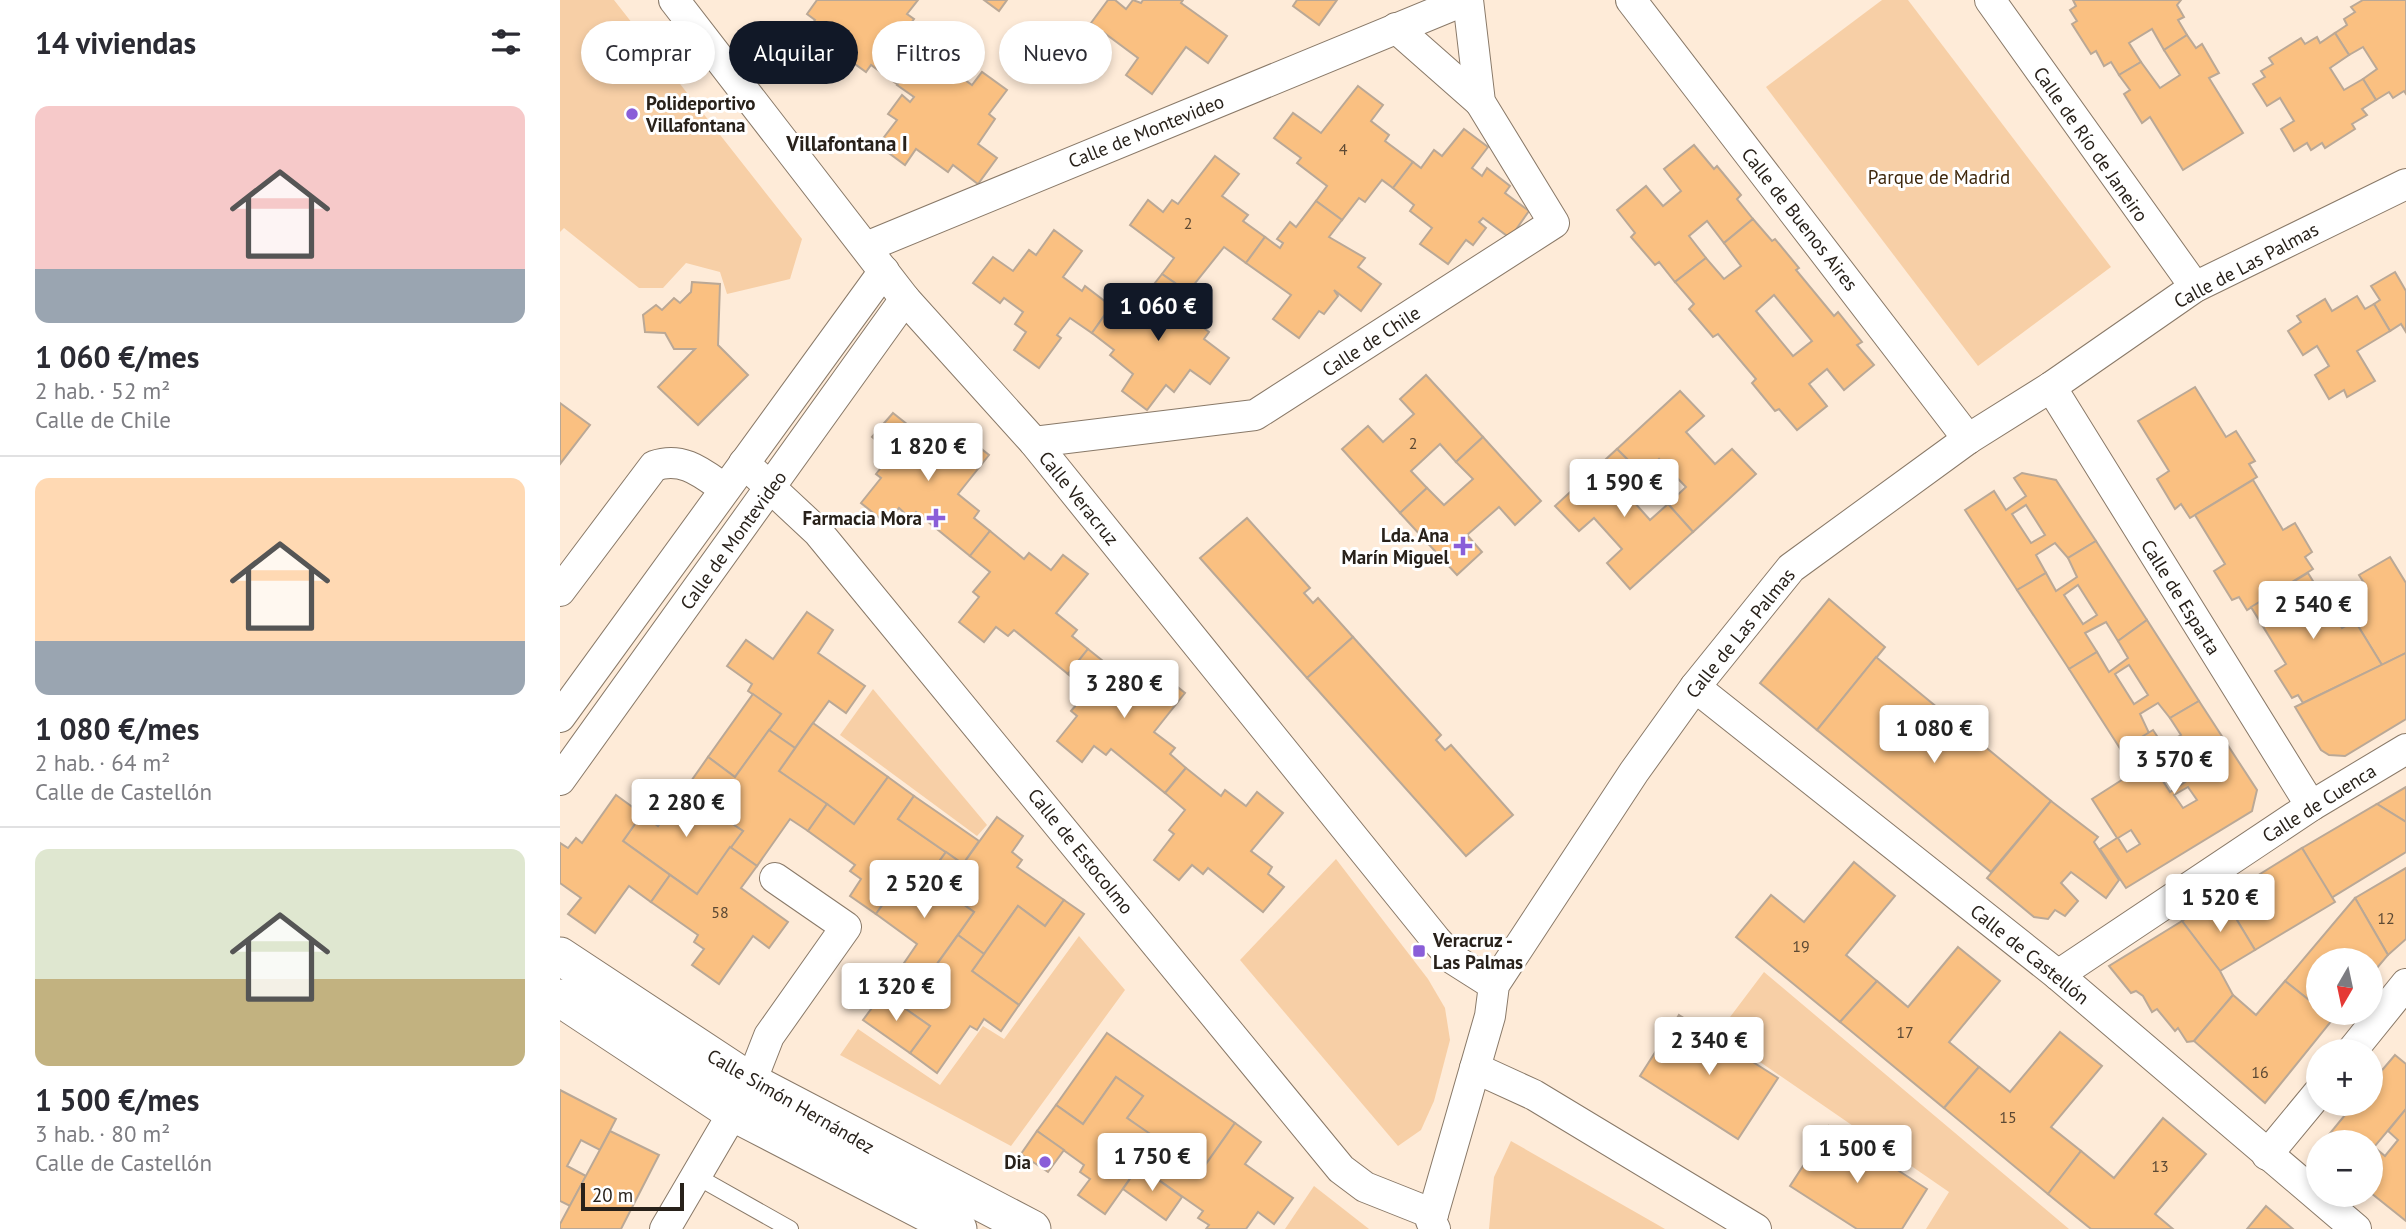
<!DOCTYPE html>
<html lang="es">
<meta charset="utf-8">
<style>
:root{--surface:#fff;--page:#f7f7f7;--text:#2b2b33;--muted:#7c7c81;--line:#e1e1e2;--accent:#111827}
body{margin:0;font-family:"PT Sans",sans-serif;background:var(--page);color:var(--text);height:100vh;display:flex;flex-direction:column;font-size:26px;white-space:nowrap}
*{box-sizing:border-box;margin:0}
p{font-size:23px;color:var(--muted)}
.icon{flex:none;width:38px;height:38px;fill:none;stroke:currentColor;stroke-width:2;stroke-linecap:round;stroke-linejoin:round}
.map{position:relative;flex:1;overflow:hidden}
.side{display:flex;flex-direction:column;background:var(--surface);width:560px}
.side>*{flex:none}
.banner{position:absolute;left:21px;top:21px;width:665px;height:63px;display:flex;gap:14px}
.needle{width:46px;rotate:189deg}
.fabs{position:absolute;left:1746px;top:948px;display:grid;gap:14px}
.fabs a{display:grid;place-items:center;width:77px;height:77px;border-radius:50%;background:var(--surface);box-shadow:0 4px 10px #0003;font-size:35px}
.scale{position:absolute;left:21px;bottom:18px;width:103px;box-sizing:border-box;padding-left:7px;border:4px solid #28211a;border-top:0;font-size:19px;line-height:24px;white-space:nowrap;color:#28211a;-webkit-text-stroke:5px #fff;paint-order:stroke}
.price{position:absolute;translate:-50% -60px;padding:0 16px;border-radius:7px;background:#fff;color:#222;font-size:23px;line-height:46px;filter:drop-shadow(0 2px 4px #0008)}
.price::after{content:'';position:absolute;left:50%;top:42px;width:21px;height:16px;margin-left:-10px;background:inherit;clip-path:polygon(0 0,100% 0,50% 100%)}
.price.on{background:var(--accent);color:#fff}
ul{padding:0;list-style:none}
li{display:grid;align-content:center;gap:14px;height:371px;padding:0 35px}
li+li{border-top:2px solid var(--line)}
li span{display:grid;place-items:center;height:217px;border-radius:14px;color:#555}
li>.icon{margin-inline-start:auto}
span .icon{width:126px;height:126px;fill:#fffc;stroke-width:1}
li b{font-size:30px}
h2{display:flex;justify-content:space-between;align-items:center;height:84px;padding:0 35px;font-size:30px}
.pill{padding:0 24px;border-radius:32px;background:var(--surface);box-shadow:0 4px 10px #0003;font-size:24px;line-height:63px}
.pill.on{background:var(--accent);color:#fff}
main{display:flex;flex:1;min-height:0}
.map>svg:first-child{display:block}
.green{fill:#f7cfa6}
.building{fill:#fac081;stroke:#baa896;stroke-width:2;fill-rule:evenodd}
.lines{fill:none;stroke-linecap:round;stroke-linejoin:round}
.service-casing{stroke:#897968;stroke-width:18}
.minor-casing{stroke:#897968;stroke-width:32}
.tertiary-casing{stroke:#897968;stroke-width:39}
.service{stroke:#fff;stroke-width:16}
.minor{stroke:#fff;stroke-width:30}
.tertiary{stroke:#fff;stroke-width:37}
.poi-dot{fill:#8a5ed8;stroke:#fff;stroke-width:2.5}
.labels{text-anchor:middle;stroke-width:6;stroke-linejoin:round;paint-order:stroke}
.number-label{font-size:16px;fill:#5c4934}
.poi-label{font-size:19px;font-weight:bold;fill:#28211a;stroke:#fff;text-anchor:end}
.street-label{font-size:19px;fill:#28211a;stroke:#fff}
.park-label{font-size:19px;fill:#3f280c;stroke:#fff}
.neighbourhood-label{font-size:21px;font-weight:bold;fill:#28211a;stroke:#fff}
</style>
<main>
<section class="side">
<h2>14 viviendas<svg class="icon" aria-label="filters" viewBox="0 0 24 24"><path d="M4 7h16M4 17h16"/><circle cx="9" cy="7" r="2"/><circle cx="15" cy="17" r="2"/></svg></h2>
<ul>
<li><span style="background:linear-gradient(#f6c9c9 75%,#9aa5b1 0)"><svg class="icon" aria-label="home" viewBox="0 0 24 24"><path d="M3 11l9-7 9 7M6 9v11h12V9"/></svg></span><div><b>1 060 €/mes</b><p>2 hab. · 52 m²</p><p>Calle de Chile</p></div></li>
<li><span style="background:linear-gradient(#ffd9b3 75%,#9aa5b1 0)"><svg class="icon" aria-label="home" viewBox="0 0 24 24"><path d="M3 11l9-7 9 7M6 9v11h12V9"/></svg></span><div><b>1 080 €/mes</b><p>2 hab. · 64 m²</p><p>Calle de Castellón</p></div></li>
<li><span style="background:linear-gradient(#dfe7d0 60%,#c2b280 0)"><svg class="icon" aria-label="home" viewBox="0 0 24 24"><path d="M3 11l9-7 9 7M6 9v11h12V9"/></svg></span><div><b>1 500 €/mes</b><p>3 hab. · 80 m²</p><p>Calle de Castellón</p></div></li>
</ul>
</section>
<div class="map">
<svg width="1846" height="1229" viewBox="0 0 1846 1229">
<rect width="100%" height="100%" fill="#feebd8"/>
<g class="green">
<polygon points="0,0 54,0 242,239 230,279 167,294 160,272 126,263 103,288 79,288 4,228 0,232"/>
<polygon points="1322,0 1348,0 1551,267 1418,366 1206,87"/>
<polygon points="313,689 427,825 417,836 280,735"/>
<polygon points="776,859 868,979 885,1008 890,1040 874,1101 861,1130 838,1146 680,960"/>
<polygon points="519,936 565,990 451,1146 280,1055 298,1029 380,1085 423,1026 444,1039"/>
<polygon points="1204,972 1509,1229 1366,1229 1389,1192 1158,1033"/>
<polygon points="951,1141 1105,1229 929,1229 934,1177"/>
<polygon points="754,1186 809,1229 725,1229"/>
</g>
<g class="building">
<polygon points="257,0 358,0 347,14 354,19 336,43 356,58 337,84 311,65 306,72 274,49 263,64 237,45 255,20 247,14"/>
<polygon points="424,0 447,0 439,11"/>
<polygon points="548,0 555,0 566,9 573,0 581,3 583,0 623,0 621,3 667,36 648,63 626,47 592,94 566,75 578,58 531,23"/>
<polygon points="737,0 777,0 759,25 733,6"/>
<polygon points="1513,0 1621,0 1617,5 1624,17 1618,20 1627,35 1604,50 1592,29 1569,43 1581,62 1559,75 1551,62 1544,66 1536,51 1531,54 1512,24 1517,21 1510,10 1516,6"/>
<polygon points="1803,0 1846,0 1846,94 1844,91 1833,98 1829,92 1816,100 1803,79 1817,69 1803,47 1789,55 1775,33 1787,25 1784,19 1795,12 1791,7"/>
<polygon points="1775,33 1789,55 1770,68 1784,90 1803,79 1816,100 1802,109 1807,115 1792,124 1795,129 1765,148 1762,143 1751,150 1747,143 1734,151 1721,129 1734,121 1720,98 1707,106 1693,84 1705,77 1701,71 1713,64 1709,58 1741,38 1745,44 1757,37 1760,43"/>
<polygon points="1627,35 1636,48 1642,44 1659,73 1649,78 1683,133 1623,170 1590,117 1582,123 1564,94 1570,90 1559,75 1581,62 1600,88 1620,75 1604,50"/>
<polygon points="357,58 381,76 387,67 412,85 422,72 447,90 429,114 435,119 418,144 437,158 418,184 393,165 388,172 356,149 345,165 318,145 337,120 328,114 342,95 350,102 354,97 337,85"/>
<polygon points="798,86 823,105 811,121 829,135 825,141 853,162 833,188 822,180 805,202 799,198 782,220 756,201 767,186 737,163 741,158 714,138 733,113 761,133"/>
<polygon points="904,129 928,147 912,168 922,176 927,168 950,186 945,193 969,211 950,238 923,218 919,222 926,228 913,245 906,240 888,264 860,244 872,228 850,211 854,205 833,188 853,162 861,168 874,150 882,156"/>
<polygon points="1134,145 1154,169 1157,166 1181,195 1177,199 1193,219 1164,243 1147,221 1129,236 1146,258 1115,282 1099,262 1095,265 1071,237 1075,233 1057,210 1086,186 1103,206 1121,191 1104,169"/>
<polygon points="655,156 679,174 662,196 688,215 683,221 705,237 686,263 664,247 628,292 602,274 614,258 570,225 588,200 603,212 612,200 618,204"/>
<polygon points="756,201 782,220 769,237 805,258 798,267 821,284 801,311 774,290 778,296 764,314 759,311 739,338 713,319 731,295 686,263 705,237 720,248 723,243 717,239 730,222 736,227"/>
<path d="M1193,219L1212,241L1215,239L1239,268L1236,270L1274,316L1278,312L1302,342L1297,345L1314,365L1284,390L1267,369L1249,384L1267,406L1237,430L1219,409L1215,411L1192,383L1196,379L1158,334L1153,337L1129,309L1134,304L1115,282L1146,258L1164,279L1181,266L1164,243ZM1214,295L1252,341L1233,356L1196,311Z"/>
<polygon points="494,230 522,251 503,277 522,291 525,286 551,306 532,333 510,318 497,335 501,338 479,368 454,350 466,332 455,324 463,312 444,298 440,303 413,283 433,257 453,271 469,250 476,255"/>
<polygon points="1835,272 1846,291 1846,332 1841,324 1830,331 1814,304 1820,300 1811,286"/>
<polygon points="602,274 628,292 618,309 649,332 644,339 669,358 650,384 630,370 614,392 606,385 587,410 562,391 573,374 550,355 554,350 532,333 551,306 559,312 575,292 583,298"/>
<polygon points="132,282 160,284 158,345 188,375 138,425 98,387 135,349 114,349 105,333 85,332 83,315 96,305 102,310 114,298 120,303 131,292"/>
<polygon points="1797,296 1805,309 1814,304 1830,331 1797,351 1815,381 1787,397 1784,390 1769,399 1755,375 1769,366 1757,346 1743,355 1728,331 1741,322 1737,316 1765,299 1772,311"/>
<polygon points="866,375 923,437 896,462 880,444 851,471 867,488 840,513 782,449 808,426 823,442 854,414 840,399"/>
<polygon points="1635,387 1666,437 1676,431 1695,461 1689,464 1697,477 1630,518 1621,504 1615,509 1597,479 1609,471 1578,421"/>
<polygon points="1120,391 1144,416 1126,432 1155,464 1172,449 1196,474 1133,532 1108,504 1126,487 1099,459 1083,475 1057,449"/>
<polygon points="0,403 30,425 0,464"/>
<polygon points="333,413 367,440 371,434 392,451 404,435 429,455 398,494 419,511 414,518 430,531 410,556 356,512 351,519 339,508 327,524 301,503 321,478 316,474 332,454 312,437"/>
<polygon points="923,437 981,501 955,525 939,507 907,535 922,552 897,575 840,513 867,488 884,505 913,479 896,462"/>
<polygon points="1057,449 1083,475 1065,492 1090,520 1108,504 1133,532 1070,589 1047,563 1062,549 1034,518 1019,531 995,506"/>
<path d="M1462,473L1496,480L1536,541L1508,558L1495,543L1476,555L1486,573L1457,590L1405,510L1434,491L1446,510L1466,496L1454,478ZM1466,505L1485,535L1471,543L1452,514Z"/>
<polygon points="1693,480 1723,530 1735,523 1752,552 1745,557 1753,569 1687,610 1679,597 1672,600 1654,571 1665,564 1635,515"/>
<polygon points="687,518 750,588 744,593 753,603 758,598 793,637 747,678 640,558"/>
<polygon points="430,531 464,559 469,553 491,570 503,555 528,574 496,613 517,630 512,636 528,649 508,674 454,630 448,636 436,627 424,642 399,622 419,597 413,592 430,572 410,556"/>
<path d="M1536,541L1587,620L1558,641L1546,622L1525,633L1537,652L1509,669L1457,590L1486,573L1496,591L1517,577L1508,558ZM1518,585L1537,615L1523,624L1504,595Z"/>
<polygon points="1830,557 1846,583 1846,653 1822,665 1795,621 1805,614 1791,590 1804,583 1799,575"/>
<polygon points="1748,573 1782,628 1795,621 1822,665 1743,703 1738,695 1732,698 1715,671 1726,664 1691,607"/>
<polygon points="1269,599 1325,647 1257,730 1200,683"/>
<polygon points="247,612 273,630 258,653 305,686 286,713 269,701 235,748 209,730 221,714 188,691 192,684 167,666 186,640 213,659"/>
<path d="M1587,620L1639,701L1610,718L1598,703L1580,714L1589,733L1561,750L1509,669L1537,652L1549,672L1568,658L1558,641ZM1569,665L1588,695L1574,704L1555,674Z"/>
<polygon points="793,637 881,735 876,740 885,750 891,745 953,815 906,856 747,678"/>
<polygon points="528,649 563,677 567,671 587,688 600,673 625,693 594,732 615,748 610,754 626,768 605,793 551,749 546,755 534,746 522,762 497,741 517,716 511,711 528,691 508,674"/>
<polygon points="1846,653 1846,719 1785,756 1769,755 1761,750 1735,707"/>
<polygon points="1316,657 1491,801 1431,872 1257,730"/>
<polygon points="193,694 221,714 175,777 148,757"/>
<path d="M1639,701L1697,790L1692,811L1566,888L1540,849L1557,838L1532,799L1579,769L1565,747L1593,730L1603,745L1621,735L1610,718ZM1628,760L1637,774L1610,792L1601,778ZM1628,787L1637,800L1623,808L1614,795ZM1571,830L1580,844L1567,852L1558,838Z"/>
<polygon points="253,723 328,777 294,824 219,771"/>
<polygon points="209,730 235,748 219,771 267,804 248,831 230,819 197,866 170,847 183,831 150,809 155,802 129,784 148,757 175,777"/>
<polygon points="626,768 661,796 665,790 686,806 697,792 723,813 691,851 712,867 708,874 724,887 703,912 648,868 643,874 632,865 619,880 594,860 614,834 609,830 625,810 605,793"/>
<polygon points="328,777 354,796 338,819 386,852 367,878 350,866 316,914 290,896 301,879 290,871 295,865 248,831 267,804 294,824"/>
<polygon points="129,784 155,802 150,809 183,831 137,894 63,841 82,814 98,826"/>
<polygon points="1846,787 1846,822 1817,804"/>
<polygon points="56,795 82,814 63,841 110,875 91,902 69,886 35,933 8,914 21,898 0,883 0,843 8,848 16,838 22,843"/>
<polygon points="354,796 419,841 403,864 338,819"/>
<polygon points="1491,801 1538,837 1534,842 1559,880 1546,898 1511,872 1501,883 1518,901 1505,916 1495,910 1488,919 1474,917 1427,878"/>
<polygon points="1817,804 1846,822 1846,852 1771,898 1742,848"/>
<polygon points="437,817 463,836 452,852 462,860 457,867 504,900 485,926 458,906 424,954 398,935 414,912 367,878 386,852 403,864"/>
<polygon points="170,847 197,866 181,888 228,922 209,948 193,936 159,984 132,965 144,949 134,942 138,935 91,902 110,875 137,894"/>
<polygon points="1742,848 1775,902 1695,950 1663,897"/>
<polygon points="1294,862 1335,896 1286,955 1317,981 1280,1022 1176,937 1211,895 1244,922"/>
<polygon points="350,866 414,912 364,982 342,966 357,944 316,914"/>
<polygon points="1846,868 1846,939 1828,955 1795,898"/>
<polygon points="1663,897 1695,950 1660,971 1622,921"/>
<polygon points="1795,898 1828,955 1811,975 1811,961 1759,961 1759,1008 1725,981"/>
<polygon points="504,900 524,914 459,1005 412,971 458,906 485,926"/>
<polygon points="1622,921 1660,971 1673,995 1634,1041 1627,1042 1618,1028 1615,1031 1597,1009 1592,1012 1583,996 1576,991 1571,993 1549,966"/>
<polygon points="398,935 424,954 412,971 459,1005 441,1031 424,1019 417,1030 410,1026 377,1073 350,1053 370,1026 323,993 342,966 364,982"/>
<polygon points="1398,947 1440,981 1389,1042 1419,1067 1384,1108 1280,1022 1317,981 1348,1007"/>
<polygon points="1725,981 1759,1008 1759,1013 1766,1013 1773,1019 1705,1103 1634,1041 1673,995 1696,1015"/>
<polygon points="323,993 370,1026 350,1053 303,1020"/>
<polygon points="1119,1015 1218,1078 1178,1139 1080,1076"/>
<polygon points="1500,1032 1542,1066 1491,1127 1521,1151 1488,1194 1384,1108 1419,1067 1450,1092"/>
<polygon points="547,1033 675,1123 641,1171 567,1118 583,1096 556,1077 523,1124 496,1105"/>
<polygon points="1835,1055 1846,1064 1846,1109 1814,1147 1811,1151 1811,1143 1762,1143 1794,1104 1811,1104 1811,1083"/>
<polygon points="556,1077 583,1096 567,1118 615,1151 596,1178 579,1166 545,1214 518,1195 530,1179 520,1172 524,1165 477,1131 496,1105 523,1124"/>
<polygon points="0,1090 56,1119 40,1150 21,1140 7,1166 26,1176 10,1206 0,1201"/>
<polygon points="1846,1109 1846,1221 1811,1193 1811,1151 1814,1147 1825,1156 1838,1140 1828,1131"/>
<polygon points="1603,1118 1646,1154 1595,1214 1613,1229 1531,1229 1488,1194 1521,1151 1554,1178"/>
<polygon points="675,1123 701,1142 685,1164 733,1198 714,1224 698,1212 686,1229 646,1229 649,1225 638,1218 643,1211 596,1178 615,1151 641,1171"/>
<polygon points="1269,1126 1367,1189 1342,1229 1297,1229 1230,1186"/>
<polygon points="50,1131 99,1155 61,1229 0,1229 0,1224"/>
<polygon points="477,1131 504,1150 488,1172 461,1154"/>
<polygon points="579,1166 622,1197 606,1220 563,1189"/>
<polygon points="1706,1206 1733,1229 1687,1229"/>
</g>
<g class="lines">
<g class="service-casing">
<polyline id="service" points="136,1176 230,1229"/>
</g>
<g class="minor-casing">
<g id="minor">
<polyline points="114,0 345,299 474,442 876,940 893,959 934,985"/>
<polyline points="1071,0 1408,439"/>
<polyline points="1430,0 1635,287"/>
<polyline points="836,28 920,102"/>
<polyline points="306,247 906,0"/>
<polyline points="1491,387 1751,806"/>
<polyline points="474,442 695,415 994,223 920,102 908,0"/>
<polyline points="184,463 258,532 781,1169 805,1187 873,1214"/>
<path d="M0,591L94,466C123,456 142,473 165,489"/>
<polyline points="1135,687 1498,975 1796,1229"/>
<polyline points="0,717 324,271"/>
<polyline points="0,780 345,299"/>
<polyline points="1498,975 1751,806 1846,749"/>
<polyline points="1791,1052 1846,984"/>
<polyline points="915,1068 974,1095 1196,1229"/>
<polyline points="1707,1155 1759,1092"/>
<polyline points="105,1229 191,1082 209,1036 286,927 215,878"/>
<polyline points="875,1229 871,1221 930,1016 934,985 1074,772 1135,687 1231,568 1408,439 1491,387 1635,287 1846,184"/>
</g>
</g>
<g class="tertiary-casing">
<g id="tertiary">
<polyline points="0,956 191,1082 472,1229"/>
<polyline points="0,998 174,1113 398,1229"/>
</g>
</g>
<use href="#service" class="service"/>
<use href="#minor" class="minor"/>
<use href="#tertiary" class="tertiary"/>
</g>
<g class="poi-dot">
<circle cx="72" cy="114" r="7"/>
<path d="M372.5 507.5h7v7h7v7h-7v7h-7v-7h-7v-7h7z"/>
<path d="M899.5 535.5h7v7h7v7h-7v7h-7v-7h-7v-7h7z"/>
<rect x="852" y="944" width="14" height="14" rx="3.5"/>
<circle cx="485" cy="1162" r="7"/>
</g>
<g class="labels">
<g class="number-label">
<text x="783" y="155">4</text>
<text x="628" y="229">2</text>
<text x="853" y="449">2</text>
<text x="160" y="918">58</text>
<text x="1826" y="924">12</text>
<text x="1241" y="952">19</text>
<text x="1345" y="1038">17</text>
<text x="1700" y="1078">16</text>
<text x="1448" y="1123">15</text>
<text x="1600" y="1172">13</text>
</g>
<g class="poi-label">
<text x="86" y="110" text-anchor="start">Polideportivo<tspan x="86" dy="22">Villafontana</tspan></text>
<text x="362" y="525">Farmacia Mora</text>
<text x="889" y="542">Lda. Ana<tspan x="889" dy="22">Marín Miguel</tspan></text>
<text x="873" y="947" text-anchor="start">Veracruz -<tspan x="873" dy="22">Las Palmas</tspan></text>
<text x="471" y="1169">Dia</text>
</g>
<g class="street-label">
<text transform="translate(586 131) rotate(-22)" y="7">Calle de Montevideo</text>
<text transform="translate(1531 144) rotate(55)" y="7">Calle de Río de Janeiro</text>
<text transform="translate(1240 219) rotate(52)" y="7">Calle de Buenos Aires</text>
<text transform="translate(1686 265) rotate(-28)" y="7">Calle de Las Palmas</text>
<text transform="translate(811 341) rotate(-33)" y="7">Calle de Chile</text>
<text transform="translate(519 498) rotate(51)" y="7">Calle Veracruz</text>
<text transform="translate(173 540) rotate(-54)" y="7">Calle de Montevideo</text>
<text transform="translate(1621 597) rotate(58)" y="7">Calle de Esparta</text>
<text transform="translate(1180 633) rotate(-51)" y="7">Calle de Las Palmas</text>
<text transform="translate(1759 803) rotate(-32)" y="7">Calle de Cuenca</text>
<text transform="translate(521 851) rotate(51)" y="7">Calle de Estocolmo</text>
<text transform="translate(1470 954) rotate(39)" y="7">Calle de Castellón</text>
<text transform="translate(231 1101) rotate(30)" y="7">Calle Simón Hernández</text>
</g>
<g class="park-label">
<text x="1379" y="184">Parque de Madrid</text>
</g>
<g class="neighbourhood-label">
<text x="287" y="151">Villafontana I</text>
</g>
</g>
</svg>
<div class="fabs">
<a><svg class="needle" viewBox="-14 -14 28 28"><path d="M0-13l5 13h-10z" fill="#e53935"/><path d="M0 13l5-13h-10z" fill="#7c7c81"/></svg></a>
<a>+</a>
<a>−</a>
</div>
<div class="scale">20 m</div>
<b class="price on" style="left:598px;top:343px">1 060 €</b>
<b class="price" style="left:368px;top:483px">1 820 €</b>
<b class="price" style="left:1064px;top:519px">1 590 €</b>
<b class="price" style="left:1753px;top:641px">2 540 €</b>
<b class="price" style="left:564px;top:720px">3 280 €</b>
<b class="price" style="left:1374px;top:765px">1 080 €</b>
<b class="price" style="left:1614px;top:796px">3 570 €</b>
<b class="price" style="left:126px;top:839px">2 280 €</b>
<b class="price" style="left:364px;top:920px">2 520 €</b>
<b class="price" style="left:1660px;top:934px">1 520 €</b>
<b class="price" style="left:336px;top:1023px">1 320 €</b>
<b class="price" style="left:1149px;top:1077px">2 340 €</b>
<b class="price" style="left:1297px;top:1185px">1 500 €</b>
<b class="price" style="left:592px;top:1193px">1 750 €</b>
<div class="banner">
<a class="pill">Comprar</a>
<a class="pill on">Alquilar</a>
<a class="pill">Filtros</a>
<a class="pill">Nuevo</a>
</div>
</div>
</main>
